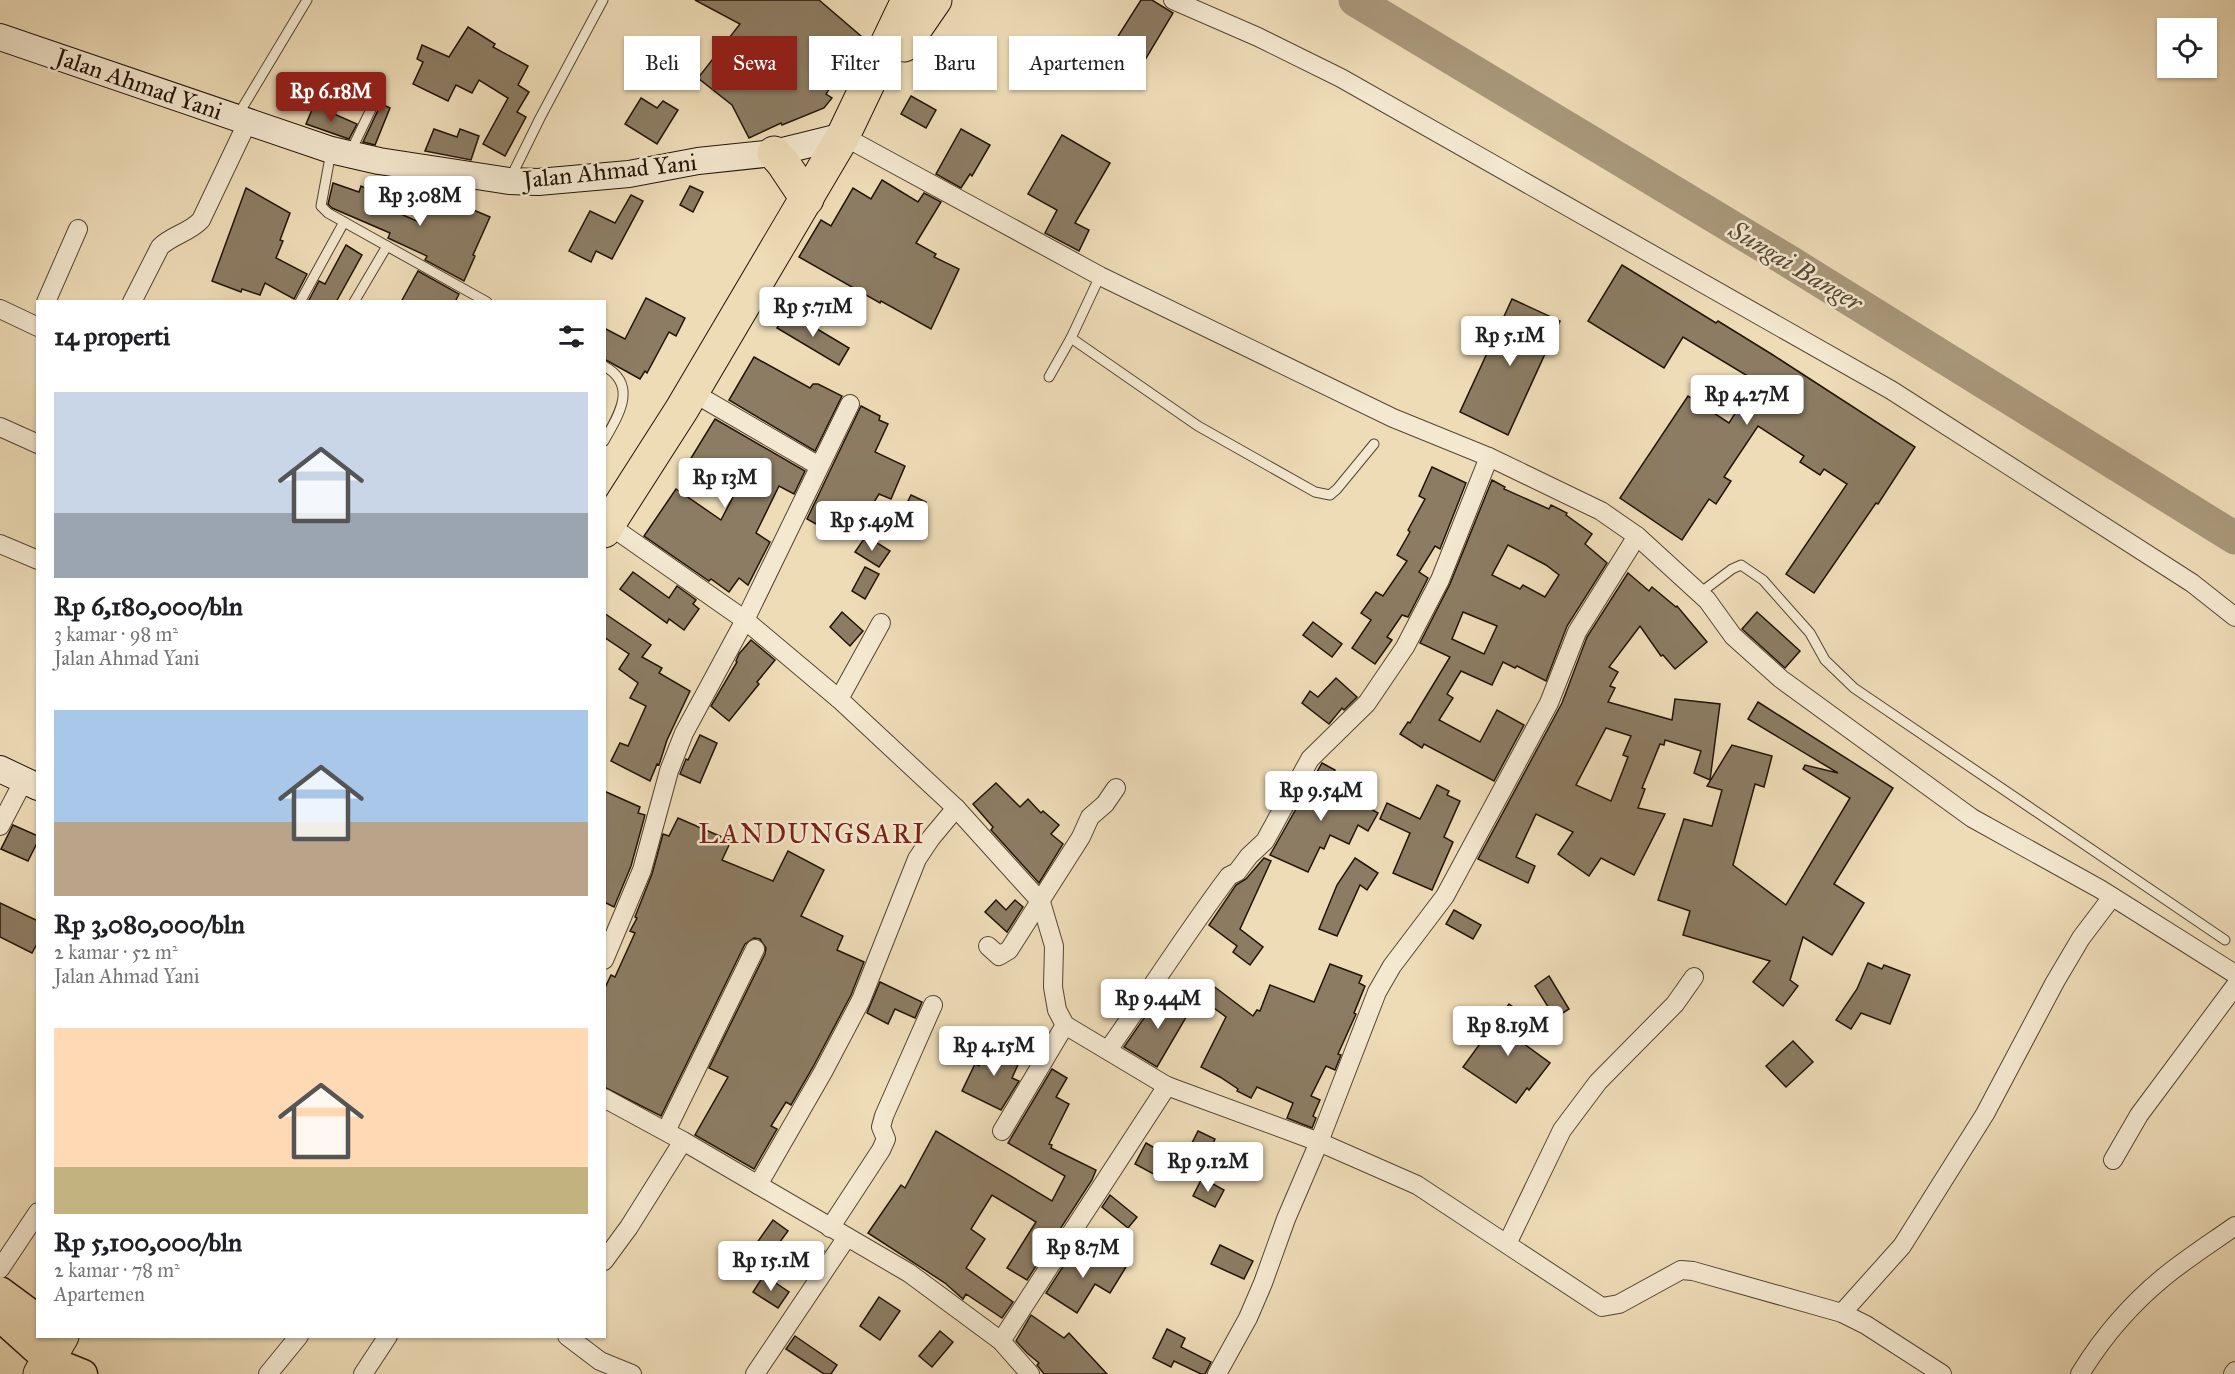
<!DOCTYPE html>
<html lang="id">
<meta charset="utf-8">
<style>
:root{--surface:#fff;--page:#f6f6f6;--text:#202124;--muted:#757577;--accent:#8f2418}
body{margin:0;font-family:"IM FELL Great Primer",serif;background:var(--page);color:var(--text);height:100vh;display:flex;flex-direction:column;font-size:22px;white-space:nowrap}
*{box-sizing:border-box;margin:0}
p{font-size:20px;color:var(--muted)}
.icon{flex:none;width:33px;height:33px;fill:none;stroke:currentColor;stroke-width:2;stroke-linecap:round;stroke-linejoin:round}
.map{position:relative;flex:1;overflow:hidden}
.details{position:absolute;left:36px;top:300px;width:570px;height:1038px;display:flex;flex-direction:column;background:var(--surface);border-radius:0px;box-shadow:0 2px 4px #0004}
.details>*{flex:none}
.top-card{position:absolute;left:624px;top:36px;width:570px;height:54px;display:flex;gap:12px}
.fabs{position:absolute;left:2157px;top:18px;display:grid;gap:12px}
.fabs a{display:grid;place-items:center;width:60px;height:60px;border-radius:0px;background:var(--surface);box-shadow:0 2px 4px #0004;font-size:30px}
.price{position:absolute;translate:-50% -51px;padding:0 14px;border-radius:6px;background:#fff;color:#222;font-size:20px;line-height:39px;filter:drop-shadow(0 2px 3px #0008)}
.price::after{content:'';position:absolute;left:50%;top:36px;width:18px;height:14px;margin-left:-9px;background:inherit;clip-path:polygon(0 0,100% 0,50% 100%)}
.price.active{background:var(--accent);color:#fff}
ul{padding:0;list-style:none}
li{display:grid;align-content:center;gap:12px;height:318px;padding:0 18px}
li span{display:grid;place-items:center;height:186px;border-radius:0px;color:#555}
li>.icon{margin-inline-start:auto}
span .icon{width:108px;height:108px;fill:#fffc;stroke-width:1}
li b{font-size:26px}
h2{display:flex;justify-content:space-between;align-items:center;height:72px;padding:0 18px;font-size:26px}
.chip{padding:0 21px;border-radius:0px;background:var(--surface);box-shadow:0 2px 4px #0004;font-size:21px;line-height:54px}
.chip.active{background:var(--accent);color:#fff}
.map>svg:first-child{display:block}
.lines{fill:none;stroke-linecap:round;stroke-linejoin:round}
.river{stroke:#a9987b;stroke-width:33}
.building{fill:#8c7c63;stroke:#221407;stroke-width:1.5;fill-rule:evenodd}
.lane-casing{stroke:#554633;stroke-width:11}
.street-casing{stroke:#554633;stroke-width:20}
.secondary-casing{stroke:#221407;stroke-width:28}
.primary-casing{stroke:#221407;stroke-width:31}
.highway-casing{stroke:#221407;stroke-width:35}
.lane{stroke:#f4e8d0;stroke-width:9}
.street{stroke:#f4e8d0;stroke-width:18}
.secondary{stroke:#f4e8d0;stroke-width:26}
.primary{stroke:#eedcb7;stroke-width:28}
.highway{stroke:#eedcb7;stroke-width:33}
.labels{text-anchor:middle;stroke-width:5;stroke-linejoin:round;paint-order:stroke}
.street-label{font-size:24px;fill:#221407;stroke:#f4e8d0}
.water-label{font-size:26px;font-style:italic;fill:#584935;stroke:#f4e8d0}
.quarter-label{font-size:27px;letter-spacing:1.5px;fill:#7a1f14;stroke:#f4e8d0}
</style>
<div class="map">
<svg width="2235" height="1374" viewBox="0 0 2235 1374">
<rect width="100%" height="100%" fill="#eedcb7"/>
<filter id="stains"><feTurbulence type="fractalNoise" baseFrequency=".00333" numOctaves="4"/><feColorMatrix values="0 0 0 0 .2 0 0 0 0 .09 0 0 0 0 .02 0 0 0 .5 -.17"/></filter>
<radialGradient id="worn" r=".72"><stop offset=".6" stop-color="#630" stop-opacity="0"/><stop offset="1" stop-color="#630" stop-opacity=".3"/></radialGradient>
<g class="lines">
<polyline class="river" points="1355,0 1790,262 2235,538"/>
</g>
<g class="building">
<polygon points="695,0 819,0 862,37 826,94 832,98 824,108 782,125 781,123 749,138 732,105 698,78 740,24"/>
<polygon points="1141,0 1152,0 1173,13 1145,60 1115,41"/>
<polygon points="468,27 495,44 493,47 528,66 518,85 529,92 517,112 526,117 505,156 483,144 508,98 479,80 472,93 456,85 448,101 413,84 423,62 417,59 422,45 449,57"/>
<polygon points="911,96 936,110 926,128 901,114"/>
<polygon points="641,98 657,108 663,101 678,110 657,144 625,124"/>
<polygon points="379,103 390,108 375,145 363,142 379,108"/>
<polygon points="314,105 357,124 349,139 306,124"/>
<polygon points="434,129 457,137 460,129 479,136 471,160 425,151"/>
<polygon points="961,129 990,145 972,176 970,174 961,188 936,174"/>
<polygon points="1062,135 1110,163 1075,223 1089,230 1079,251 1045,233 1057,210 1028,194"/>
<polygon points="882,180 918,202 924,193 941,202 916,243 936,254 934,257 959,269 931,329 881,301 880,303 799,257 821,220 831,226 853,188 871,199"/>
<polygon points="333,183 359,192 361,186 384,197 380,205 419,222 430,199 447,207 450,200 490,217 473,255 475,256 464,281 425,260 427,256 388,238 390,233 332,208 328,204"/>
<polygon points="690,186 703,192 693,212 680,205"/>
<polygon points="246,188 290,213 280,240 283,241 276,258 307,274 294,299 265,283 260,295 242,289 241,292 212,281"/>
<polygon points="631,195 643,201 612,259 596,251 591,262 569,251 590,211 615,223"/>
<polygon points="346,245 362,255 336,302 308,302 319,281 325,284"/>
<polygon points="1622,265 1716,323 1718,321 1773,355 1915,447 1878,504 1876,503 1814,593 1786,574 1847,484 1824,469 1820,475 1800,462 1804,456 1758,426 1724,477 1731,481 1716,504 1709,499 1682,540 1620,498 1688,396 1729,423 1756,381 1683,337 1664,368 1588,321"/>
<polygon points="418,271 459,294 455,302 401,302"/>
<polygon points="646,298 685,318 676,336 669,332 647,373 645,371 640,379 604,359 604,328 625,339"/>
<polygon points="1512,299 1560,321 1508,435 1460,412"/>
<polygon points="787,311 849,348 839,365 777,328"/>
<polygon points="754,357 810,388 813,384 818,384 842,396 815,451 729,400"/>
<polygon points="861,406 880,416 879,420 888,424 875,452 905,466 891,499 879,494 863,520 845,509 832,533 807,519"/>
<polygon points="715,419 805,471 794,494 779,486 756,533 770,542 748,585 739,578 729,592 711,579 709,581 644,536 676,489 721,520 736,491 688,463"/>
<polygon points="1432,467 1466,483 1440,549 1435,546 1419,572 1428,578 1408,617 1402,615 1387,637 1392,640 1375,664 1352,648 1371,620 1361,613 1376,592 1383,596 1407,561 1397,555 1410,532 1408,530 1425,499 1419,496"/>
<path d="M1492,480L1505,487L1504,489L1549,509L1551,505L1567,513L1566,515L1592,534L1585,544L1607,563L1567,626L1546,681L1517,666L1515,668L1503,662L1492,685L1461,671L1447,694L1453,698L1439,720L1480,742L1497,710L1524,725L1494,781L1424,744L1422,748L1400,734L1408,722L1410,723L1450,657L1420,643L1450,584ZM1508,545L1546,565L1559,575L1545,597L1523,585L1520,589L1492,575ZM1463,612L1497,626L1484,654L1452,639Z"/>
<polygon points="911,495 926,502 914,527 899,519"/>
<polygon points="866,536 890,551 879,567 855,552"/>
<polygon points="865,567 879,574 865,599 852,591"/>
<polygon points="633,572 669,598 677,586 696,600 693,604 699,609 684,630 669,619 667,623 620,589"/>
<path d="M1628,573L1649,591L1652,587L1676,607L1677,606L1707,642L1675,669L1663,655L1661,656L1640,626L1609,667L1618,672L1610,686L1615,688L1608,702L1672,720L1675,699L1720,704L1710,780L1694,773L1701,751L1665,740L1664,745L1660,744L1642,788L1645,789L1638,808L1665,814L1634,875L1601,858L1589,876L1558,854L1573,832L1536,814L1516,857L1535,866L1528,883L1478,859L1562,703L1587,637ZM1606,728L1631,736L1623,755L1628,757L1611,801L1576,785Z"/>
<polygon points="842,612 863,631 850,646 830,627"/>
<polygon points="1757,612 1800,651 1785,668 1742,629"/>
<polygon points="604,613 651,645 642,657 662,668 659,673 690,691 667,740 659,765 657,764 650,781 611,761 620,743 628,746 646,706 630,698 638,683 619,669 629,654 604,637"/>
<polygon points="1313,622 1342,644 1332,657 1303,635"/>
<polygon points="751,640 775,660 757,682 759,684 729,721 711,706 737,662 736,661 739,654"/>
<polygon points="1336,678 1357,697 1344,710 1342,708 1329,724 1302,703 1310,691 1318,697"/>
<polygon points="1758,702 1893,788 1834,884 1864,903 1832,955 1803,937 1790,980 1798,986 1783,1006 1753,982 1770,961 1683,935 1690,911 1658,900 1684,819 1712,826 1722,790 1707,786 1732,745 1772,756 1764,787 1755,784 1733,865 1786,905 1850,798 1803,769 1805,765 1838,773 1748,719"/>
<polygon points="700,735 717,743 700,783 680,774 686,759 688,760"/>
<polygon points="1322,763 1335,770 1328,781 1330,782 1329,785 1378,813 1368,831 1358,825 1349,844 1330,835 1324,849 1320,847 1308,872 1270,855"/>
<polygon points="996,783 1020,807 1028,799 1041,813 1043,811 1059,825 1051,834 1063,844 1039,883 991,830 993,827 973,804"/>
<polygon points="1437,785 1449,791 1447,795 1460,801 1444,837 1453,842 1432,890 1393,873 1410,833 1380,819 1387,803 1420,819"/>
<polygon points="604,791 640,807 638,813 645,815 631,866 614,907 604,902"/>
<polygon points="678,818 731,841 722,860 773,881 788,851 824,870 801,916 843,936 837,950 864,962 851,995 813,1067 791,1105 786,1102 771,1126 777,1129 754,1169 695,1135 728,1077 709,1068 765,954 766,948 760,939 754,938 745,944 661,1116 604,1087 604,990 611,975 615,977 635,933 630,931 637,918 635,917 652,874 663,834 669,836"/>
<polygon points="13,825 38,836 38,841 28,861 1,849"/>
<polygon points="1264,858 1271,861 1240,929 1263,947 1250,965 1233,952 1237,946 1209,925 1236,885 1246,879"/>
<polygon points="1355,858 1378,873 1367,890 1360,885 1337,936 1319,929 1337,885"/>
<polygon points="996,900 1006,910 1015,900 1023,907 1007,932 985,912"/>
<polygon points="0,903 38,921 38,942 32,953 0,937"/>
<polygon points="1454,910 1481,925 1473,939 1446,924"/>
<polygon points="1868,963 1882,969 1884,965 1910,975 1890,1024 1861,1013 1851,1029 1836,1020 1857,989"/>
<polygon points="1330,964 1362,976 1359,983 1365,986 1354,1013 1356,1014 1338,1054 1341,1055 1335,1070 1326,1066 1311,1096 1320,1100 1313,1116 1316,1118 1312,1128 1287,1118 1293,1103 1257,1087 1251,1098 1237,1091 1238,1089 1220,1077 1201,1067 1226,1017 1202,999 1212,985 1253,1016 1257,1010 1260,1011 1270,985 1314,1002"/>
<polygon points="1549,976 1569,1009 1555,1018 1535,986"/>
<polygon points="880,982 922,1002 915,1018 895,1009 888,1024 867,1013"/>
<polygon points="1165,993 1192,1007 1157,1067 1124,1047 1151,1008 1156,1010"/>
<polygon points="1509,1004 1534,1022 1520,1041 1550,1063 1529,1090 1527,1088 1516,1103 1463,1067"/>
<polygon points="1793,1041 1813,1062 1786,1087 1766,1066"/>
<polygon points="990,1043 1021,1058 1012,1078 1019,1081 1001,1110 962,1091 975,1064 979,1066"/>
<polygon points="1052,1069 1067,1078 1056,1097 1069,1104 1049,1144 1052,1145 1051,1148 1096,1170 1092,1180 1027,1280 1007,1268 1036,1222 992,1195 971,1229 985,1239 966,1268 1013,1302 1002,1318 966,1294 963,1299 945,1283 868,1233 901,1185 905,1188 936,1131 1052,1201 1065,1176 1008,1143"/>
<polygon points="1198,1131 1215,1139 1206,1159 1188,1151"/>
<polygon points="1146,1143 1174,1159 1163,1179 1135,1164"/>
<polygon points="1202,1178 1224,1190 1215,1207 1193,1196"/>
<polygon points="1110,1195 1137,1217 1128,1228 1102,1207"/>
<polygon points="773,1220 788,1231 771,1254 756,1244"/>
<polygon points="1220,1245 1253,1261 1244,1279 1211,1264"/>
<polygon points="815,1246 824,1251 809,1274 802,1270"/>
<polygon points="1075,1248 1106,1266 1111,1258 1126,1267 1110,1293 1095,1284 1077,1313 1046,1293"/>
<polygon points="764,1275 789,1292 778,1308 753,1292"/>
<polygon points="879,1297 900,1311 880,1340 860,1326"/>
<polygon points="1031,1315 1064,1338 1069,1333 1107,1374 1044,1374 1037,1365 1039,1363 1027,1353 1016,1341"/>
<polygon points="1167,1329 1185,1338 1181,1347 1211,1362 1205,1374 1201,1374 1174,1361 1171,1367 1153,1358"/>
<polygon points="940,1331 953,1342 932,1367 919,1356"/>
<polygon points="795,1336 837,1365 831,1374 824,1374 786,1349"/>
</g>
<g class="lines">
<g class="lane-casing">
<g id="lane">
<polyline points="238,115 307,0"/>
<polyline points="331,152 321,206 328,213 487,302"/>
<polyline points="350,153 373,105"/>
<polyline points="510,179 540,118 603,0"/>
<polyline points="1100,276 1071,338 1198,426 1315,492 1330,495 1337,489 1374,444"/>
<polyline points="300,302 344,222"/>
<polyline points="354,302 387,246"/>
<path d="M604,366C639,385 618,416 604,441"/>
<polyline points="1049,377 1071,338"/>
<polyline points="1700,593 1732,569 1741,565 1763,580 1810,633 1825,660 1854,688 2225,940"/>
</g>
</g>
<g class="street-casing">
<g id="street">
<polyline points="1173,0 1258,37 1341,78 1891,390 2192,583 2235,617"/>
<polyline points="843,136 1100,276 1393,418 1489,457 1601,511 1637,536 1707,600 1733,636 1781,679 1972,818 2100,889 2235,974"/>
<polyline points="46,302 78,229"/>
<path d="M132,302L160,247C172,235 189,233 201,220L248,121"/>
<polyline points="0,309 38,327"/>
<polyline points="692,392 819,466"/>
<polyline points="0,427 38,444"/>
<polyline points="609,525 745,620 839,699 956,808 1041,902 1054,946 1053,987 1057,1010 1065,1025 1167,1086 1319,1142 1417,1185 1602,1307 1619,1304 1681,1270 1693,1271 1842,1313 1866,1325 1942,1374"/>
<polyline points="0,544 38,560"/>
<polyline points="839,699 881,623"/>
<polyline points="0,826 24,780"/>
<polyline points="988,946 999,956 1009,950 1081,837 1090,817 1105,804 1116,788"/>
<polyline points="604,960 642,870 669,771 684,733 745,620 850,404"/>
<path d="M1108,1050C1149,992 1186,933 1229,876L1237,872L1249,856L1265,841L1310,759L1367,703L1405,647L1440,580L1489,457"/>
<polyline points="604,1098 683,1141 909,1273 1001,1341 1030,1374"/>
<polyline points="666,1131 755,949"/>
<polyline points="1002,1131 1065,1025"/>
<polyline points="2113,1160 2139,1115 2235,986"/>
<polyline points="758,1185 823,1072 861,1000 917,859 931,838 956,808"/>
<polyline points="830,1228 881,1150 886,1139 881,1127 884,1116 933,1005"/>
<polyline points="1507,1244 1562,1130 1598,1082 1675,1004 1694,977"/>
<polyline points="604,1261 629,1227 683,1141"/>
<polyline points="0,1269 38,1212"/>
<polyline points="1842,1313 1902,1246 1985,1114 2055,982 2081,938 2112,897"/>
<polyline points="567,1336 600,1361 632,1374"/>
<polyline points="1001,1341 1167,1086"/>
<polyline points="268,1374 299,1336"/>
<polyline points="363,1374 388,1336"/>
<polyline points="755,1374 847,1237"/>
<polyline points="1217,1374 1248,1318 1263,1283 1286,1219 1319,1142 1377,992 1392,966 1445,896 1549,703 1577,632 1637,536"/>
<path d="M2080,1374C2102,1338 2131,1304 2164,1277C2186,1259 2211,1243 2235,1226"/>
<polyline points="2233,1374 2235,1371"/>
</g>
</g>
<g class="secondary-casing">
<g id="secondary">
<polyline points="0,37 331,150 379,161 509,181 538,182 629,174 698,161 774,153 843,136"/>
<polyline points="0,769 38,787"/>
</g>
</g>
<g class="primary-casing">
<g id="primary">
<polyline points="0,1291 38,1319"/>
<polyline points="0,1317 48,1360 83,1374"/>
</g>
</g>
<g class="highway-casing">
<g id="highway">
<polyline points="904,45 935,0"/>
<polyline points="774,153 783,163 807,199"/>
<polyline points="604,531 682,409 843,136 908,0"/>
<polyline points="40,1374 62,1336"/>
</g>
</g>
<use href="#lane" class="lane"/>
<use href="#street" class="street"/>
<use href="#secondary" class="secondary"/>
<use href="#primary" class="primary"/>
<use href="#highway" class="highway"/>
</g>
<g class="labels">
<g class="street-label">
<text transform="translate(139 84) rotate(19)" y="8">Jalan Ahmad Yani</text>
<text transform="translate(610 171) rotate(-6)" y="8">Jalan Ahmad Yani</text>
</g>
<g class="water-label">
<text transform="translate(1796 266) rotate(31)" y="9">Sungai Banger</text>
</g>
<g class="quarter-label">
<text x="812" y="843">LANDUNGSARI</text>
</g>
</g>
<rect width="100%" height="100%" filter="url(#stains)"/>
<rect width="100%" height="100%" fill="url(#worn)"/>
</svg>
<div class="fabs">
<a><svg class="icon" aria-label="locate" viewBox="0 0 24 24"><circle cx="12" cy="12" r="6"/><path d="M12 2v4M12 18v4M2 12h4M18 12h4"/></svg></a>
</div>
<b class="price active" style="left:331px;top:123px">Rp 6.18M</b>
<b class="price" style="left:420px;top:227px">Rp 3.08M</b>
<b class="price" style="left:813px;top:338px">Rp 5.71M</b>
<b class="price" style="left:1510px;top:367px">Rp 5.1M</b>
<b class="price" style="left:1747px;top:426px">Rp 4.27M</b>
<b class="price" style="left:725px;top:509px">Rp 13M</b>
<b class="price" style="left:872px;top:552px">Rp 5.49M</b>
<b class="price" style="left:1321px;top:822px">Rp 9.54M</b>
<b class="price" style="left:1158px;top:1030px">Rp 9.44M</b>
<b class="price" style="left:1508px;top:1057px">Rp 8.19M</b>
<b class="price" style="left:994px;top:1077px">Rp 4.15M</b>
<b class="price" style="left:1208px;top:1193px">Rp 9.12M</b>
<b class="price" style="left:1083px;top:1279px">Rp 8.7M</b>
<b class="price" style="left:771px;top:1292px">Rp 15.1M</b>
<div class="top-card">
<a class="chip">Beli</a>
<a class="chip active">Sewa</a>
<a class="chip">Filter</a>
<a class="chip">Baru</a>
<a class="chip">Apartemen</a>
</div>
<section class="details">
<h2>14 properti<svg class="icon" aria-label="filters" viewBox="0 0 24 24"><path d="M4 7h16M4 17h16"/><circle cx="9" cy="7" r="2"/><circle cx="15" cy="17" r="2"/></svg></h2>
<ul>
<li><span style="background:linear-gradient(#c9d6e8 65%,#9aa5b1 0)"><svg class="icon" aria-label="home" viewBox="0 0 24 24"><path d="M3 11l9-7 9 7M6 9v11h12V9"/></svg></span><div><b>Rp 6,180,000/bln</b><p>3 kamar · 98 m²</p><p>Jalan Ahmad Yani</p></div></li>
<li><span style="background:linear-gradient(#a9c7e8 60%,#b9a48a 0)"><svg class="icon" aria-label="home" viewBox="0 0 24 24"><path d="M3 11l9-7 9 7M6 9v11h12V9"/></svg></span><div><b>Rp 3,080,000/bln</b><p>2 kamar · 52 m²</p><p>Jalan Ahmad Yani</p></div></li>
<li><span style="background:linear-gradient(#ffd9b3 75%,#c2b280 0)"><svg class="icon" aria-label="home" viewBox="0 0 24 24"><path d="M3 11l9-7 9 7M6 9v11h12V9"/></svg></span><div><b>Rp 5,100,000/bln</b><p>2 kamar · 78 m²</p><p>Apartemen</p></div></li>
</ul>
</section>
</div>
